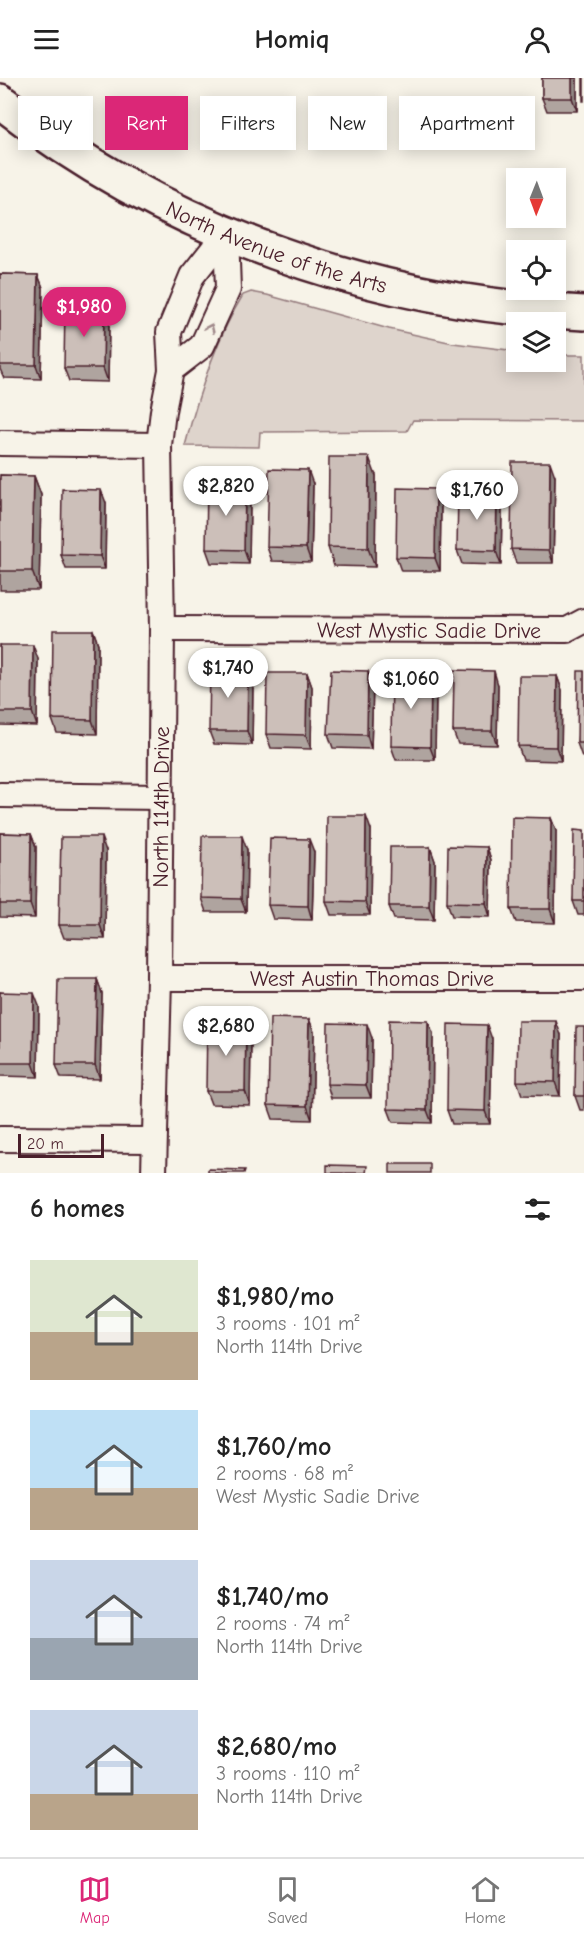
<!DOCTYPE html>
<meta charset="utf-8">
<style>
:root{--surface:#fff;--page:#f2f2f2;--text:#222;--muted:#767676;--line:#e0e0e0;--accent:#db2777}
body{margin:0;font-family:"Comic Neue",sans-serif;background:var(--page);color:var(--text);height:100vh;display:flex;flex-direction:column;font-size:22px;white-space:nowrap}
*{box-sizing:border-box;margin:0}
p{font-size:20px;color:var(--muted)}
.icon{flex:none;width:33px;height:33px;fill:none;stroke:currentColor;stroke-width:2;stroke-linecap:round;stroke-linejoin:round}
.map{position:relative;height:1095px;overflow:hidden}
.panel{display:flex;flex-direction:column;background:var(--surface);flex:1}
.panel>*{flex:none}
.top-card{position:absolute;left:18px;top:18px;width:549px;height:54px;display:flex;gap:12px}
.needle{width:39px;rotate:181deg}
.tools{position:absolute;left:506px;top:90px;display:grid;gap:12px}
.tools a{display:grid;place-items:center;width:60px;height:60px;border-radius:0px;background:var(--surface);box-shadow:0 3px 15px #0003;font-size:30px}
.scale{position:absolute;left:18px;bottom:15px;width:86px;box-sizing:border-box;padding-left:6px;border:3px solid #4a1f2b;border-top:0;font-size:16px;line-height:21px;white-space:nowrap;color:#4a1f2b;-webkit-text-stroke:4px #f7f3e8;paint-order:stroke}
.price{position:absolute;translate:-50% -51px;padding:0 14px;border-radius:21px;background:#fff;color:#222;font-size:20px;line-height:39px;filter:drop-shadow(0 2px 3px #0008)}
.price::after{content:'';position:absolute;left:50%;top:36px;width:18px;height:14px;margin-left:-9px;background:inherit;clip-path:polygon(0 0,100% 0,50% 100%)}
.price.current{background:var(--accent);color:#fff}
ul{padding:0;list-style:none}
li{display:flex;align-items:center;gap:18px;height:150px;padding:0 30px}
li span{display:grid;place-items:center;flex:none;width:168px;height:120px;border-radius:0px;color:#555}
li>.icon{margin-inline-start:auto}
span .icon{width:72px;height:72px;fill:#fffc;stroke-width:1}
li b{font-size:26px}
h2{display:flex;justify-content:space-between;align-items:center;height:72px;padding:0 30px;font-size:26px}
.tag{padding:0 21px;border-radius:0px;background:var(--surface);box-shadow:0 3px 15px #0003;font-size:21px;line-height:54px}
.tag.current{background:var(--accent);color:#fff}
header{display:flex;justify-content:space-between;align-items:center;height:78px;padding:0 30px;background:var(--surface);font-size:27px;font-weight:700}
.tabs{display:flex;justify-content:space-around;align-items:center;height:84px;border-top:2px solid var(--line);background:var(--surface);font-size:16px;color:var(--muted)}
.tabs a{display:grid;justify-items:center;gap:3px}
.tabs .current{color:var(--accent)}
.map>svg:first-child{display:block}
.green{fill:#ded4cc;stroke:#947a7c;stroke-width:1.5}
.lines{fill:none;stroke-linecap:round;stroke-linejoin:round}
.street-casing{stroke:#4a1f2b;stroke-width:28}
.secondary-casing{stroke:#4a1f2b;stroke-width:38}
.street{stroke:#f7f3e8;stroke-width:24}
.secondary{stroke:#f7f3e8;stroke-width:33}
.wall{fill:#afa49f;stroke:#4a1f2b;stroke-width:1.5}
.shaded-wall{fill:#8f8682;stroke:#4a1f2b;stroke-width:1.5}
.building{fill:#ccbfb9;stroke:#4a1f2b;stroke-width:1.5}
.oneway{stroke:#a0898a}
.labels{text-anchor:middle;stroke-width:4.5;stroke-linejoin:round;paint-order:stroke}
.street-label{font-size:22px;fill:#4a1f2b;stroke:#f7f3e8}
</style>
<header><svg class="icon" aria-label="menu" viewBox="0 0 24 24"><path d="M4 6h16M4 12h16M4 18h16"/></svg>Homiq<svg class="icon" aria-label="person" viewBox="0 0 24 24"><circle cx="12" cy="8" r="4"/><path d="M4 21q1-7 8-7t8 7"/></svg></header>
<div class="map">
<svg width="584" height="1095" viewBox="0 0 584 1095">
<rect width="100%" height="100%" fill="#f7f3e8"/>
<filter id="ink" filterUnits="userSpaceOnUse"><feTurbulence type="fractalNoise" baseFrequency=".0167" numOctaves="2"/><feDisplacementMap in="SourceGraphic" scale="12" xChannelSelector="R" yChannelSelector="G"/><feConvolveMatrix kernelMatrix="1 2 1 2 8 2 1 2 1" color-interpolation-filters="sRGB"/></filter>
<g filter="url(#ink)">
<path class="green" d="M251,214L267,217L389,251L453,265L516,273V284H555V277H584V343L413,342L407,353L260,354L259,369L185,368C198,317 216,261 243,217Z"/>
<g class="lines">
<g class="street-casing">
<g id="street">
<polyline points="171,292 202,268 228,211 226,155"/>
<polyline points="0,365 159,367"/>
<path id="s1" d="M162,551L567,552L584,543"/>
<polyline points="0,717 161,719"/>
<path id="s2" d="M159,900H584"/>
<polyline points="0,1061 154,1062"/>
<path id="s3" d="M154,1095L159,900L162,551L159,367L163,333L171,292L169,254L192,198L226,155"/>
</g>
</g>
<g class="secondary-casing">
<g id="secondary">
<path id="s4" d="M0,23C166,153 374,226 584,235"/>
</g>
</g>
<use href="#street" class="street"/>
<use href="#secondary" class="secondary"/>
</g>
<g class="wall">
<polygon points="542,0 577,0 577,33 547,33 542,20"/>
<polygon points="0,196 38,197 43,210 41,301 4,300 0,291"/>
<polygon points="104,230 109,243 108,304 69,303 64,290"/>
<polygon points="0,397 34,398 41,417 39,512 0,512"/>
<polygon points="376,398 375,489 334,488 328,469"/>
<polygon points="555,398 553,485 516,485 511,471"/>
<polygon points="313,406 311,484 272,483 267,469"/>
<polygon points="245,407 250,421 249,486 211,485 206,471"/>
<polygon points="497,415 502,429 501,487 462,486 457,472"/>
<polygon points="441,424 440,493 401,493 396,479"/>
<polygon points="106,425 105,491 66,491 61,477"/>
<polygon points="93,552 98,566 97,656 57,655 52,641"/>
<polygon points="0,567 38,581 37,648 0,647"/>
<polygon points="248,590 253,604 252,667 214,666 209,653"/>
<polygon points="584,593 584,679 582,679 577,665"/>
<polygon points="307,595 312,609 311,671 271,670 266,656"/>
<polygon points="431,597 436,610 435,682 396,682 391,668"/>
<polygon points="557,598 562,612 561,683 523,682 518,668"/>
<polygon points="373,607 371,671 333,670 328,656"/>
<polygon points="498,607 497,667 458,666 453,653"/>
<polygon points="551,740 556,753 555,845 516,844 511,831"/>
<polygon points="371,752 370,837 331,837 326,823"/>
<polygon points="584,753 584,837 578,837 573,823"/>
<polygon points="0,755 31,756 36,769 35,840 0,839"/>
<polygon points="430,769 435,783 434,842 394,841 389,828"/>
<polygon points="487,769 491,782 490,839 452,838 447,824"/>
<polygon points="247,772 246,834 206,834 201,820"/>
<polygon points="106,773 105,861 64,860 59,847"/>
<polygon points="314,774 312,842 273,841 268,827"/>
<polygon points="97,901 102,915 100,1001 61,1000 56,987"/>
<polygon points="0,914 39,928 38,999 0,998"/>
<polygon points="309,941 314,954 312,1042 273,1041 268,1027"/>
<polygon points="246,945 251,958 250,1027 211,1026 206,1013"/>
<polygon points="584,949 584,1032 580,1032 575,1018"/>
<polygon points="433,956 432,1045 393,1044 388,1031"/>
<polygon points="561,957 560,1018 522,1017 517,1003"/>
<polygon points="372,960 371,1020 331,1020 327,1006"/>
<polygon points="492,961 490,1046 452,1046 447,1032"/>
</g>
<g class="shaded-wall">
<polygon points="572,0 577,0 577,33 572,20"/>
<polygon points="38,197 43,210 41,301 36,287"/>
<polygon points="104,230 109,243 108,304 103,290"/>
<polygon points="369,379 376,398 375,489 368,470"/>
<polygon points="550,384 555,398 553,485 549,472"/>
<polygon points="308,392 313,406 311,484 306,470"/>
<polygon points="34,398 41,417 39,512 32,493"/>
<polygon points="245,407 250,421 249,486 244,472"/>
<polygon points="436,411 441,424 440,493 435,480"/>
<polygon points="101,412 106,425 105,491 100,478"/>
<polygon points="497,415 502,429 501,487 496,473"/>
<polygon points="93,552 98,566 97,656 92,642"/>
<polygon points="33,567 38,581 37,648 32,634"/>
<polygon points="248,590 253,604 252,667 247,653"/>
<polygon points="368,593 373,607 371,671 367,657"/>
<polygon points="494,593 498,607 497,667 492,653"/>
<polygon points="307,595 312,609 311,671 306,657"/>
<polygon points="431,597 436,610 435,682 430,669"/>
<polygon points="557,598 562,612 561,683 556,669"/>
<polygon points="366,738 371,752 370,837 365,824"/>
<polygon points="551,740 556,753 555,845 550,831"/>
<polygon points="31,756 36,769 35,840 30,826"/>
<polygon points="242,758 247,772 246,834 241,821"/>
<polygon points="101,759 106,773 105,861 100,847"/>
<polygon points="309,761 314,774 312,842 308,828"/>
<polygon points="430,769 435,783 434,842 429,828"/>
<polygon points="487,769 491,782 490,839 486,825"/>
<polygon points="97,901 102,915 100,1001 95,987"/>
<polygon points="34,915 39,928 38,999 33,985"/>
<polygon points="309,941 314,954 312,1042 307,1028"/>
<polygon points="428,943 433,956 432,1045 427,1032"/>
<polygon points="556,943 561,957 560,1018 555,1004"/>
<polygon points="246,945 251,958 250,1027 245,1013"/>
<polygon points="367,946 372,960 371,1020 366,1007"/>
<polygon points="487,947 492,961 490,1046 485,1033"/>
</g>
<g class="building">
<rect x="542" y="0" width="30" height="20"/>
<rect x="583" y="0" width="1" height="23"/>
<polygon points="0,196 38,197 36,287 0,287"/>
<polygon points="65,229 104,230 103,290 64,290"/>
<polygon points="329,379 369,379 368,470 328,469"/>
<polygon points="512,384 550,384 549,472 511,471"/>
<polygon points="269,391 308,392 306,470 267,469"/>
<polygon points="0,397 34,398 32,493 0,493"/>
<polygon points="207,407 245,407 244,472 206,471"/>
<polygon points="397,410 436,411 435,480 396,479"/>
<polygon points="62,411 101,412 100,478 61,477"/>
<polygon points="458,414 497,415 496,473 457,472"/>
<polygon points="53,552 93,552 92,642 52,641"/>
<polygon points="0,567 33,567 32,634 0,634"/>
<polygon points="210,589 248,590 247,653 209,653"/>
<polygon points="331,592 368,593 367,657 328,656"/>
<polygon points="454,592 494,593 492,653 453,653"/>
<polygon points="578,593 584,593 584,665 577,665"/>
<polygon points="267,595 307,595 306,657 266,656"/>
<polygon points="392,596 431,597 430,669 391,668"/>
<polygon points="519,598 557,598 556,669 518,668"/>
<polygon points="327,738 366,738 365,824 326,823"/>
<polygon points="512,739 551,740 550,831 511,831"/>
<polygon points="574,752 584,753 584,823 573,823"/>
<polygon points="0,755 31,756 30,826 0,826"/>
<polygon points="202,758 242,758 241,821 201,820"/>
<polygon points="61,759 101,759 100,847 59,847"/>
<polygon points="270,760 309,761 308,828 268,827"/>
<polygon points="448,768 487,769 486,825 447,824"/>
<polygon points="390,769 430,769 429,828 389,828"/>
<polygon points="58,901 97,901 95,987 56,987"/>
<polygon points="0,914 34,915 33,985 0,985"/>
<polygon points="270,940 309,941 307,1028 268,1027"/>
<polygon points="389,942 428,943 427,1032 388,1031"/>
<polygon points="518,943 556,943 555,1004 517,1003"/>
<polygon points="207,944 246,945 245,1013 206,1013"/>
<polygon points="328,945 367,946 366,1007 327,1006"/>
<polygon points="448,946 487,947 485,1033 447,1032"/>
<polygon points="576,949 584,949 584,1018 575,1018"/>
<rect x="390" y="1086" width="40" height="9"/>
<polygon points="327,1087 367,1088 366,1095 327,1095"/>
<polygon points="208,1091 245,1092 244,1095 208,1095"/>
</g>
<defs><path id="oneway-chevron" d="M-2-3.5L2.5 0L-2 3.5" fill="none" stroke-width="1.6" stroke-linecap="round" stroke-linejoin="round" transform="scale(1.5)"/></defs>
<use class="oneway" href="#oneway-chevron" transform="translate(210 250) rotate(-66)"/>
</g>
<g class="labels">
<g class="street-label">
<text dy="8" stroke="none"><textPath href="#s4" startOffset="315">North Avenue of the Arts</textPath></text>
<text dy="8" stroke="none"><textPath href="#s1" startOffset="267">West Mystic Sadie Drive</textPath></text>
<text dy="8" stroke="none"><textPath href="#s3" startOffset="366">North 114th Drive</textPath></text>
<text dy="8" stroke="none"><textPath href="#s2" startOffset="213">West Austin Thomas Drive</textPath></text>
</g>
</g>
</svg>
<div class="tools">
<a><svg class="needle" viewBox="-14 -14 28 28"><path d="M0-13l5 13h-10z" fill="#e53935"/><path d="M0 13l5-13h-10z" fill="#767676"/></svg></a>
<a><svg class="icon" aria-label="locate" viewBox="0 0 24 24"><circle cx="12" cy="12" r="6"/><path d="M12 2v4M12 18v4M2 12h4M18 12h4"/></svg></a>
<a><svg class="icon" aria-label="layers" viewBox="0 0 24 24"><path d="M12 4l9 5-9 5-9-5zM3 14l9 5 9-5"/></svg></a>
</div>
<div class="scale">20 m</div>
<b class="price current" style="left:84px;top:260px">$1,980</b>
<b class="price" style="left:226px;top:439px">$2,820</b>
<b class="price" style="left:477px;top:443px">$1,760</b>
<b class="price" style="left:228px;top:621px">$1,740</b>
<b class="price" style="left:411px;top:632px">$1,060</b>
<b class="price" style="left:226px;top:979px">$2,680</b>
<div class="top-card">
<a class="tag">Buy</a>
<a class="tag current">Rent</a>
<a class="tag">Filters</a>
<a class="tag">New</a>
<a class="tag">Apartment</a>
</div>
</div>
<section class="panel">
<h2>6 homes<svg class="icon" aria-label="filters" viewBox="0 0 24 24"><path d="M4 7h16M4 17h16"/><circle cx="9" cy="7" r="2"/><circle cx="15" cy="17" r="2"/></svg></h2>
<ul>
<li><span style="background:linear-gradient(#dfe7d0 60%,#b9a48a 0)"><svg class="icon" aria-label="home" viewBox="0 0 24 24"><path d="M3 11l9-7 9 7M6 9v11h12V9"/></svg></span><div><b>$1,980/mo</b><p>3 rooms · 101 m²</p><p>North 114th Drive</p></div></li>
<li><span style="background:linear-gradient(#bfe0f5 65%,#b9a48a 0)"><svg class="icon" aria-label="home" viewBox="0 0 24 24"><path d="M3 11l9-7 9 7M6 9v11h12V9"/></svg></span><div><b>$1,760/mo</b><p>2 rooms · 68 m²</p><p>West Mystic Sadie Drive</p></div></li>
<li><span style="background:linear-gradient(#c9d6e8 65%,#9aa5b1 0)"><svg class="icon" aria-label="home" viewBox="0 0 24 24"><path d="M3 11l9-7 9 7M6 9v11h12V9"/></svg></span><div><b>$1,740/mo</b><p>2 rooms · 74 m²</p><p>North 114th Drive</p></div></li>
<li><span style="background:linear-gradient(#c9d6e8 70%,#b9a48a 0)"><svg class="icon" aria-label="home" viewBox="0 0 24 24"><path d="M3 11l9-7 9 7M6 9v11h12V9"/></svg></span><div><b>$2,680/mo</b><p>3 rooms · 110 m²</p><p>North 114th Drive</p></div></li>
</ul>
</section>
<nav class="tabs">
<a class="current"><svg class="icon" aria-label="map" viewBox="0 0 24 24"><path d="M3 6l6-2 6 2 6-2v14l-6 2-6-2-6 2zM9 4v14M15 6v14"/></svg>Map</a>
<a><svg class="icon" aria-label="saved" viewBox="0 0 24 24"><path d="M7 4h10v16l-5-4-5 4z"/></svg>Saved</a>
<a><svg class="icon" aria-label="home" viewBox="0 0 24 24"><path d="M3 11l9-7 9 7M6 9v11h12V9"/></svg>Home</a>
</nav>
